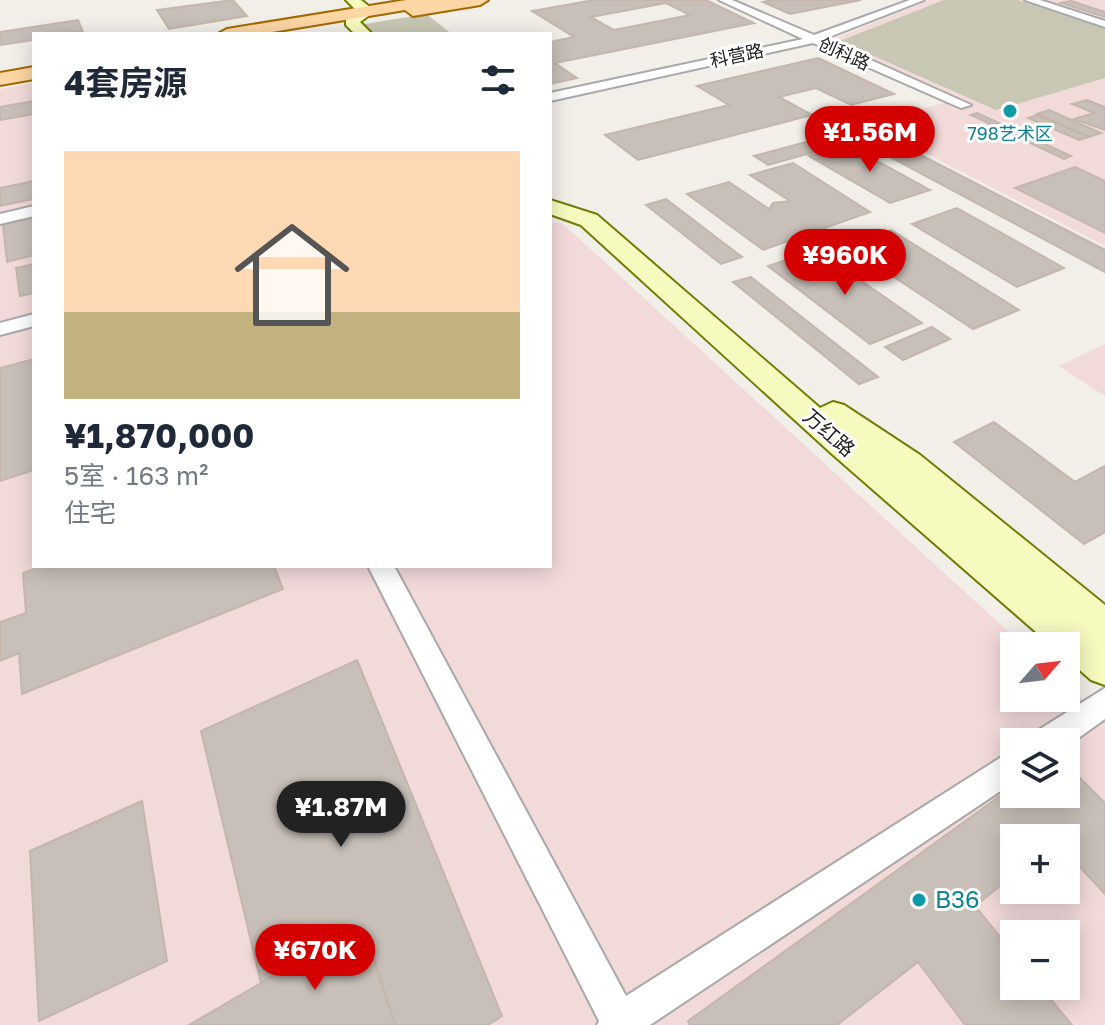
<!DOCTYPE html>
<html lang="zh">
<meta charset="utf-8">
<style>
:root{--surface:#fff;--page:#f2f2f3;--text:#1f2937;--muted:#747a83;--accent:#d40000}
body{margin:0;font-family:"Golos Text","Noto Sans SC",sans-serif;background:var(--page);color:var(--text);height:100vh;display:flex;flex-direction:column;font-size:30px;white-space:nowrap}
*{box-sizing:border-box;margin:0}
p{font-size:26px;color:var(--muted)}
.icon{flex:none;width:44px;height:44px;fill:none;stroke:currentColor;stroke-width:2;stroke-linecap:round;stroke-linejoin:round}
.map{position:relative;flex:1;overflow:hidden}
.sheet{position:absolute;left:32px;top:32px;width:520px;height:536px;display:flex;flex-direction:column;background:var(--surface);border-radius:0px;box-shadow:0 4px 20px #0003}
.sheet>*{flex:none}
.needle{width:52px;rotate:62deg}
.fabs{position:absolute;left:1000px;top:632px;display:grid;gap:16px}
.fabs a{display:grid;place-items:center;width:80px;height:80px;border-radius:0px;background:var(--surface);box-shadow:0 4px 20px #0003;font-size:40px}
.price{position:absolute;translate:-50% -68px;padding:0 18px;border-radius:28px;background:var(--accent);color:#fff;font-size:26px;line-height:52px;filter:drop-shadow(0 2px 4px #0008)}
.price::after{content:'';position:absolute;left:50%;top:48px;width:24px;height:18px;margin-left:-12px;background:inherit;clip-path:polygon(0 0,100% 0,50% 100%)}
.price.current{background:#222;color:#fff}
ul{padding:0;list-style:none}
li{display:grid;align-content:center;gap:16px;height:424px;padding:0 32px}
li span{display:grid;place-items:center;height:248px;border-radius:0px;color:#555}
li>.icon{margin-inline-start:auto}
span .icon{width:144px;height:144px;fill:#fffc;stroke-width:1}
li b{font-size:34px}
h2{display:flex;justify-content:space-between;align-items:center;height:96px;padding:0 32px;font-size:34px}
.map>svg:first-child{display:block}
.commercial{fill:#f2dad9;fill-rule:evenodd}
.construction{fill:#c7c7b4}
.building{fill:#c7bfb8;stroke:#c4b6ab;stroke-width:2;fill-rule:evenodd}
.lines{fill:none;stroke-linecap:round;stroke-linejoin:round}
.street-casing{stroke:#a9a9a9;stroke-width:4}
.secondary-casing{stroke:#707d05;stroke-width:4}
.primary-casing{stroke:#a06b00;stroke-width:4}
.street{fill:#fff;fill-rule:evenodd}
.secondary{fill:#f7fabf;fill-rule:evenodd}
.primary{fill:#fcd6a4;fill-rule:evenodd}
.culture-dot{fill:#0f9aa8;stroke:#fff;stroke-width:3}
.labels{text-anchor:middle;stroke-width:6;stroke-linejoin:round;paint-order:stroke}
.far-street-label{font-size:18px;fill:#222;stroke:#fff}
.far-culture-label{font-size:18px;fill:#0d838f;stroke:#fff}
.street-label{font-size:20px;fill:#222;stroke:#fff}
.near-culture-label{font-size:24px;fill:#0d838f;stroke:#fff;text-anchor:start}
</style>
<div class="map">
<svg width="1105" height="1025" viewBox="0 0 1105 1025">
<rect width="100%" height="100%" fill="#f2efe9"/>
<g class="commercial">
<polygon points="929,0 1105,0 1105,246 869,124 961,98 831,40"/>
<path d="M34,83V566H550V223H562L1024,646H1014V698H1066V684L1105,720V1025H0V89ZM1014,742H1066V794H1014ZM1014,838H1066V890H1014ZM1014,934H1066V986H1014Z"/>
<polygon points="1105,344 1105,396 1059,366"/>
</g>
<g class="construction">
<polygon points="944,0 1018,0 1105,29 1105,78 996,110 840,41"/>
<polygon points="426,14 452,34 369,34 359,25"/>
</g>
<g class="building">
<polygon points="233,0 247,16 169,29 157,10"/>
<path d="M594,0H706L754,23L555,63L577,78L550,84V42L574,37L532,11ZM666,3L690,15L614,30L591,17Z"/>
<polygon points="772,0 861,0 790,14 763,2"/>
<polygon points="1071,1 1105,12 1105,17 1061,3"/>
<polygon points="78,20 83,32 34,34 34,40 0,45 0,32"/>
<polygon points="818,58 894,94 851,105 816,88 779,97 812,115 638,160 605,135 729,105 697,86"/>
<polygon points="1087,100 1105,107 1105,130 1074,119 1094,113 1072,104"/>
<polygon points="34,101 34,114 0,120 0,107"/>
<polygon points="1049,110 1101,133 1089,137 1037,114"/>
<polygon points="977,113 1071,156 1064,159 971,115"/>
<polygon points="1037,115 1089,137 1079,140 1028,118"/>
<polygon points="865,125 880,133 840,145 825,137"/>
<polygon points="825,137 840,145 768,165 754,156"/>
<polygon points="888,138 1105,250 1105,272 866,144"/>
<polygon points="848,145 930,190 890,203 809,156"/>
<polygon points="793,163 870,212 763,250 687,194 729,182 769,209 773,203 790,201 750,175"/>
<polygon points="1075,167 1105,181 1105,233 1015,188"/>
<polygon points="34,181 34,199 0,206 0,188"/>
<polygon points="666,199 742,257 721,264 646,205"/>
<polygon points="957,208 1064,268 1017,287 912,224"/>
<polygon points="33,218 34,255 7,262 3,225"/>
<polygon points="891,230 1019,310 973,329 847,246"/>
<polygon points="817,250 922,323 870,344 768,266"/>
<polygon points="34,264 34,293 20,296 16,268"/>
<polygon points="751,277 878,377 859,384 733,282"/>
<polygon points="932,327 950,339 903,360 885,347"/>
<polygon points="34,359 34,470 0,481 0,368"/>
<polygon points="994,422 1075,482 1105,466 1105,532 1084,544 954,442"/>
<polygon points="43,566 274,566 283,589 22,694 19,653 0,661 0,622 26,613 23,573"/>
<polygon points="357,660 502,1016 488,1025 395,1025 363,925 261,983 201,731"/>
<polygon points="1066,764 1105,803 1105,894 1066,852 1066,838 1014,838 1014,875 975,906 1014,954 1014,986 1040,986 1072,1025 965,1025 918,962 837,1025 690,1025 688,1021 1014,786 1014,794 1066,794"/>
<polygon points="142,801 167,961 39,1021 30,851"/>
<polygon points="363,925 395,1025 189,1025 261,983"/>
</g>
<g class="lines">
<g class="street-casing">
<g id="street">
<polygon points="719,0 732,0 814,35 910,0 924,0 824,39 971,105 961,108 813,43 550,101 550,93 803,39"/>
<polygon points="1025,0 1040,0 1105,21 1105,27"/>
<polygon points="34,206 34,216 0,224 0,214"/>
<polygon points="34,314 34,326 0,335 0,323"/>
<polygon points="368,566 394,566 626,996 1014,749 1014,782 650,1025 597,1025 599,1021"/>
<polygon points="1105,688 1105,719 1066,747 1066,742 1033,742 1037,731"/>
</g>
</g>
<g class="secondary-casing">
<g id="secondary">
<polygon points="346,0 361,0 371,8 371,14 360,22 372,34 355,34 346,25 346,19 357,11"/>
<polygon points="550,200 597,215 820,408 833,402 844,405 920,455 1105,605 1105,685 1091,680 1066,658 1066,646 1052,646 831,453 581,225 550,214"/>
</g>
</g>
<g class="primary-casing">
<g id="primary">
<polygon points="406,0 488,0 480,5 413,16 405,10 260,34 218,34 227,29"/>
<polygon points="34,67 34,79 0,85 0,73"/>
</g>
</g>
<use href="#street" class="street"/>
<use href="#secondary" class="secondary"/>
<use href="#primary" class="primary"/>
</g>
<g class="culture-dot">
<circle cx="1010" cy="111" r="8"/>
<circle cx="919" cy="900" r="8"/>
</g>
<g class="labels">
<g class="far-street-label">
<text transform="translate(844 54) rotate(24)" y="6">创科路</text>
<text transform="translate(737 56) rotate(-12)" y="6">科营路</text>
</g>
<g class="far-culture-label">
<text x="1010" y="140">798艺术区</text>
</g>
<g class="street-label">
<text transform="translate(829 433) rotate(41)" y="7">万红路</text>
</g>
<g class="near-culture-label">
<text x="935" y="908">B36</text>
</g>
</g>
</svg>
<div class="fabs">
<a><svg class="needle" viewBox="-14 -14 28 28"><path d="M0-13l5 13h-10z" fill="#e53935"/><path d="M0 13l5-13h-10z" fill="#747a83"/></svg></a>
<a><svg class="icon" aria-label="layers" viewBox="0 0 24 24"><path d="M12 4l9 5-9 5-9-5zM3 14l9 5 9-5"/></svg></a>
<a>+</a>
<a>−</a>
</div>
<b class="price" style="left:870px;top:174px">¥1.56M</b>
<b class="price" style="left:845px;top:297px">¥960K</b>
<b class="price current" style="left:341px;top:849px">¥1.87M</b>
<b class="price" style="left:315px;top:992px">¥670K</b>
<section class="sheet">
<h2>4套房源<svg class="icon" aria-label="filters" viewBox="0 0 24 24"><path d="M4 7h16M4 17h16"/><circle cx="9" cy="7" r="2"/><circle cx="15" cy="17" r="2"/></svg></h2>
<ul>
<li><span style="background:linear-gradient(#ffd9b3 65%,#c2b280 0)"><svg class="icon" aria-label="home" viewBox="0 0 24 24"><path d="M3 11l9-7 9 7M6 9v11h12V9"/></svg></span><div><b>¥1,870,000</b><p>5室 · 163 m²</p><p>住宅</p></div></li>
</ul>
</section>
</div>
